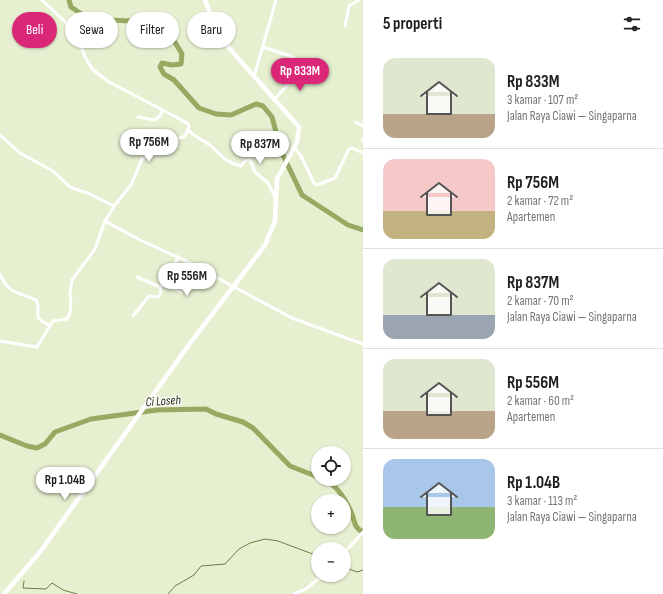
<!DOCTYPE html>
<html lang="id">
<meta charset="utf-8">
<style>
:root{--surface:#fff;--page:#f6f6f6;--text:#202124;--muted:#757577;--line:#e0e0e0;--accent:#db2777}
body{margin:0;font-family:"Sofia Sans Condensed",sans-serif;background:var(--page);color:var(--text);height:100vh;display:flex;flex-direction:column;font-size:15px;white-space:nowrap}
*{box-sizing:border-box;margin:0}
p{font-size:13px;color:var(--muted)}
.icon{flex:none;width:22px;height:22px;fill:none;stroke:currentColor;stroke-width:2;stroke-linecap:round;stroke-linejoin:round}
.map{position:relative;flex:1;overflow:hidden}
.drawer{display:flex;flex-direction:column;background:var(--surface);width:300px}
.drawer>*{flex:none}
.hud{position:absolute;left:12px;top:12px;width:291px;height:36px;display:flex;gap:8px}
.controls{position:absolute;left:311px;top:446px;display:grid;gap:8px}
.controls a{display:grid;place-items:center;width:40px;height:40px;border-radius:50%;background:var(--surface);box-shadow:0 1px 3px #0004;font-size:20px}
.price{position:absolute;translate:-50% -34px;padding:0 9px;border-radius:14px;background:#fff;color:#222;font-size:13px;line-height:26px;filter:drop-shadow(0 1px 2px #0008)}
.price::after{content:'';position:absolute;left:50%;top:24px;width:12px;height:9px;margin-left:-6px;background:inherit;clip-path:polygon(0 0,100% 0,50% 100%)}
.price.selected{background:var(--accent);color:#fff}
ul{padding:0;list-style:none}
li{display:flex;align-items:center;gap:12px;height:100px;padding:0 20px}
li+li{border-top:1px solid var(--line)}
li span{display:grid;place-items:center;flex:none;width:112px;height:80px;border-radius:12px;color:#555}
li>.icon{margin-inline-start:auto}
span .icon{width:48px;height:48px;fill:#fffc;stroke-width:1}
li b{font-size:17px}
h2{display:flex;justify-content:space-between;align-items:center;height:48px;padding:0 20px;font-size:17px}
.chip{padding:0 14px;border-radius:18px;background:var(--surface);box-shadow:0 1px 3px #0004;font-size:14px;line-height:36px}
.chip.selected{background:var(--accent);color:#fff}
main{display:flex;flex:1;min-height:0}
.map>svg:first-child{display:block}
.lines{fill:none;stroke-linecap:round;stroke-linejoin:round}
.stream{stroke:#6d7c46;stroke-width:1}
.river{stroke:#96aa62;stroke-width:5}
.minor{stroke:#fff;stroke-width:3}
.secondary{stroke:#fff;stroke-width:4.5}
.labels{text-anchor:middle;stroke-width:3;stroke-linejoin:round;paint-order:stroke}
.water-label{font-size:13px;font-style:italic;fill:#272f0f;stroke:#fff}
</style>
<main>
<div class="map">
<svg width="363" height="594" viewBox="0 0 363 594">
<rect width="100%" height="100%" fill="#e6f0d0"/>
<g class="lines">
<g class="stream">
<polyline points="344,567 357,572 363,570"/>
<polyline points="24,581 23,588 46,589 52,583 63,590 77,594"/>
<polyline points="168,594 175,586 194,575 201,566 225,564 239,549 250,543 265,539 278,541 318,556"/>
</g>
<g class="river">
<polyline points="69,0 71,7 83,15 108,20 132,21 152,27 173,39 182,54 181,64 172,65 162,63 160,67 164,74 174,80 199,108 216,114 231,115 256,104 263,106 272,117 281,151 302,195 348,225 363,230"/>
<polyline points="0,435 27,446 37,448 45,444 55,432 91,419 157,410 206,409 216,414 243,422 253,428 290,466 318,477"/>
<path d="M324,479C338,486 346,500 352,514C355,522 354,528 363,532"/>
</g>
<g class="minor">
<polyline points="345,26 349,6 359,0"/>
<polyline points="263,47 293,57 302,65 313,70 317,74"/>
<polyline points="254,77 276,0"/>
<polyline points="290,82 299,84 307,83"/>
<polyline points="274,100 290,82 296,68 301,64"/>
<polyline points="138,117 154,120 159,117 163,110"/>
<polyline points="355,122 363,126"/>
<path d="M189,131C195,137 203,140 210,145C221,155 226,163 241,166L246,160H250L255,172L268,183L275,197"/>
<polyline points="0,135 20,153 53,171 70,187 90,194 114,206"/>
<polyline points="362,140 363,141"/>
<polyline points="294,147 301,156 314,183 317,185 335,178 349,149 352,148 363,153"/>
<polyline points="105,221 140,240 184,260 292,318 363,344"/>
<path d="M0,274C8,294 19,292 36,300C43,313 29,316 49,325"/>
<polyline points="137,277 160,287 168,276 178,257"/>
<polyline points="163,283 181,292 194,265"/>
<polyline points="133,316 149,296 159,297 161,291 160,286"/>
<polyline points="0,341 37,347 53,321 67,319 70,313 71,304 70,293 72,280 95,249 105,221 115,205 131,185 142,159 148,155 159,154 170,141 185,136 189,127 188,124 178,118 109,82 92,69 84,55 78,34 42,0"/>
<polyline points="344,553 363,532"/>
<polyline points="294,594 306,589 323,575"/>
</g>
<polyline class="secondary" points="4,594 40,552 191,342 265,245 275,221 277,179 297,142 299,127 229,48 216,27 205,0"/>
</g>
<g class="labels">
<g class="water-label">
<text transform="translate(163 400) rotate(-4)" y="5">Ci Loseh</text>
</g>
</g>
</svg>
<div class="controls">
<a><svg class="icon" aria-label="locate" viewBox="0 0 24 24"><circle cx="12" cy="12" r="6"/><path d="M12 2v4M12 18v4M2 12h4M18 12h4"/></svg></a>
<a>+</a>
<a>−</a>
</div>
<b class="price selected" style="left:300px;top:92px">Rp 833M</b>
<b class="price" style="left:149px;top:163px">Rp 756M</b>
<b class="price" style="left:260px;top:165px">Rp 837M</b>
<b class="price" style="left:187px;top:297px">Rp 556M</b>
<b class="price" style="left:65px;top:501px">Rp 1.04B</b>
<div class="hud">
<a class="chip selected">Beli</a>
<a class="chip">Sewa</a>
<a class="chip">Filter</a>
<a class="chip">Baru</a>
</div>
</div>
<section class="drawer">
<h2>5 properti<svg class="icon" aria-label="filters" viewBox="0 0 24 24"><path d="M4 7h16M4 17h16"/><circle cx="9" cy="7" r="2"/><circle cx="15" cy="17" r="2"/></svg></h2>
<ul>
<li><span style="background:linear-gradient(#dfe7d0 70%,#b9a48a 0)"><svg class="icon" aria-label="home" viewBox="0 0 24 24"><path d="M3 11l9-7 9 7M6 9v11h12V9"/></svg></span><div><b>Rp 833M</b><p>3 kamar · 107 m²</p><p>Jalan Raya Ciawi — Singaparna</p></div></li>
<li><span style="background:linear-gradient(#f6c9c9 65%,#c2b280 0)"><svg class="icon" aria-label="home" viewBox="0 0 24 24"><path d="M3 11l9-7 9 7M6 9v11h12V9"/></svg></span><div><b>Rp 756M</b><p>2 kamar · 72 m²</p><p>Apartemen</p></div></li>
<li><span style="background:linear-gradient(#dfe7d0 70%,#9aa5b1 0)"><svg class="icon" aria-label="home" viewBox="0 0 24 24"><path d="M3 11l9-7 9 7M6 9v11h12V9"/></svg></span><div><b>Rp 837M</b><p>2 kamar · 70 m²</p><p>Jalan Raya Ciawi — Singaparna</p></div></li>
<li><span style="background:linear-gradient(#dfe7d0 65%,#b9a48a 0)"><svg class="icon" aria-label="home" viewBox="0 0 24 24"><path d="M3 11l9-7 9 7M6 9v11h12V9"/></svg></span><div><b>Rp 556M</b><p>2 kamar · 60 m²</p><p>Apartemen</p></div></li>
<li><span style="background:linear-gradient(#a9c7e8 60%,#8fb573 0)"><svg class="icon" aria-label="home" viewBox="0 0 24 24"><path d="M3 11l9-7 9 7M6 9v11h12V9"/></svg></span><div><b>Rp 1.04B</b><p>3 kamar · 113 m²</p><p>Jalan Raya Ciawi — Singaparna</p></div></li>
</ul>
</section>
</main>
